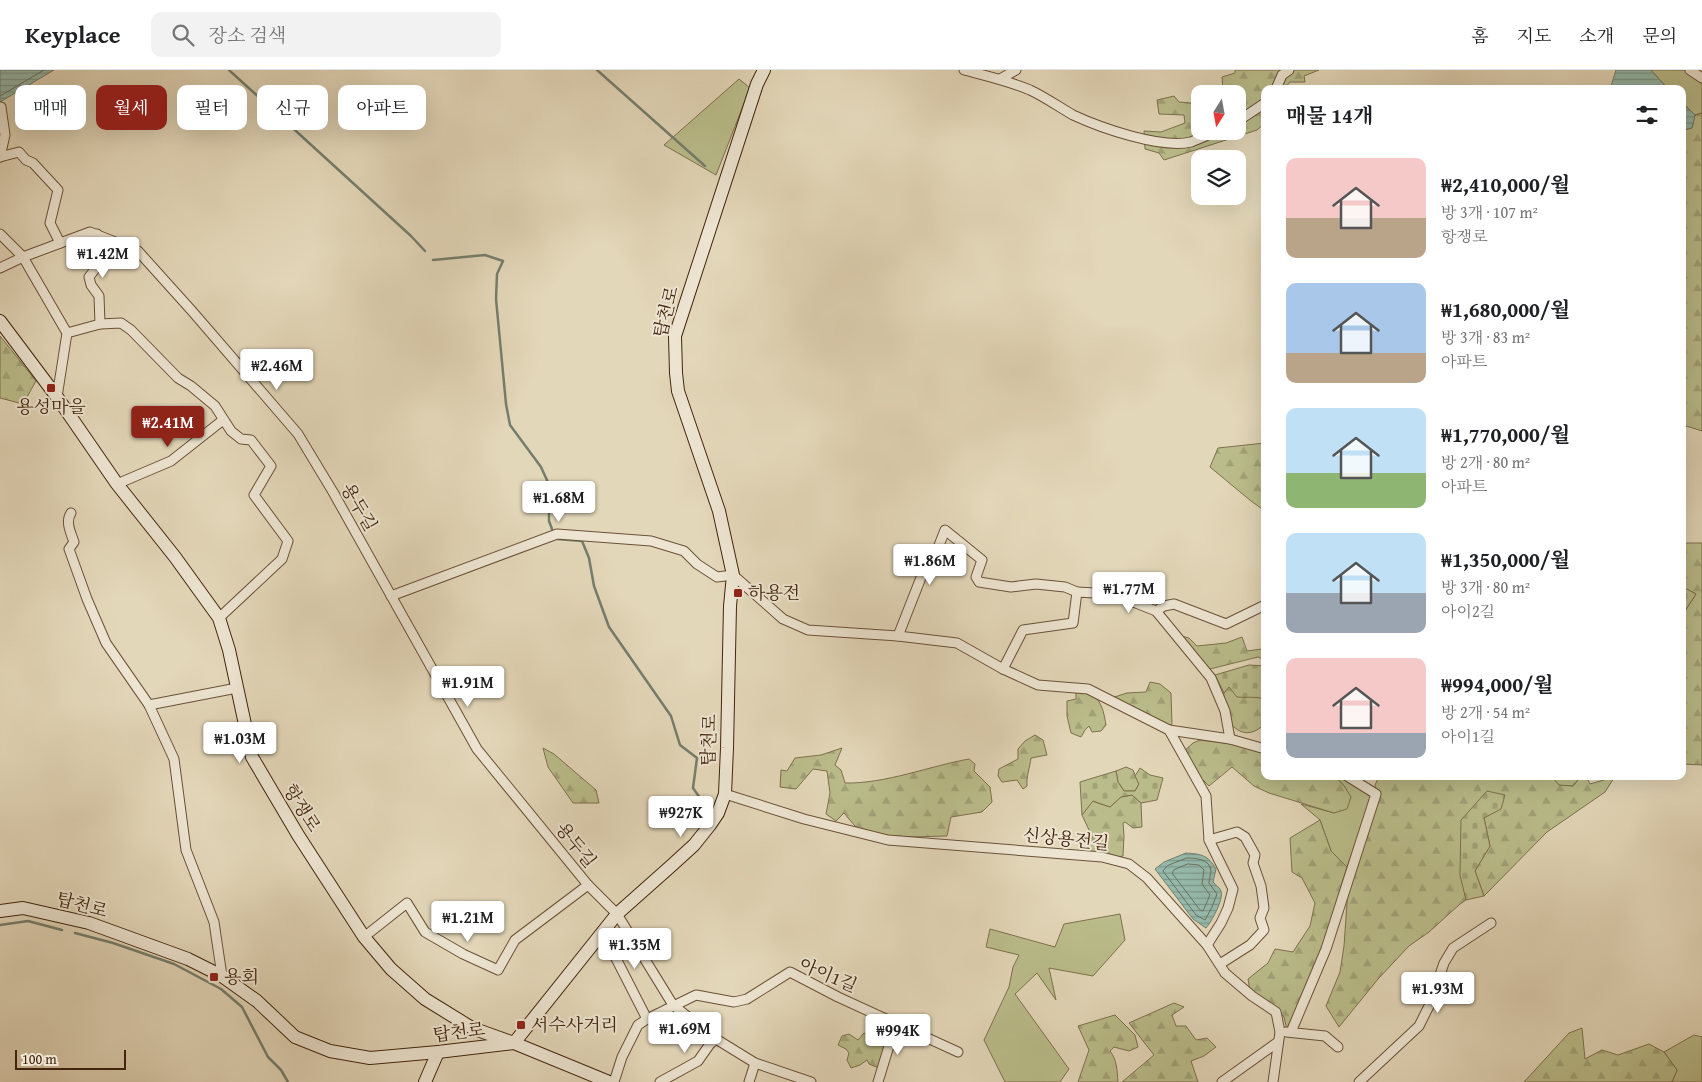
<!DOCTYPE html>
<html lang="ko">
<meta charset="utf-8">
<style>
:root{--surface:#fff;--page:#f2f2f2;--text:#202124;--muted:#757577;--line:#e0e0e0;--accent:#8f2418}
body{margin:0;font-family:"Gentium Book Plus","Noto Serif KR",serif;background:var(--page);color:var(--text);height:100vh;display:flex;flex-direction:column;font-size:19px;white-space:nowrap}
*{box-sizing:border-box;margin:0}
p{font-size:16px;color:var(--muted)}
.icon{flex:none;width:28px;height:28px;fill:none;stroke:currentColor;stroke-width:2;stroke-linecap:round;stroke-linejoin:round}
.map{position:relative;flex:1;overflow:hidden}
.details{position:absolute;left:1261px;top:15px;width:425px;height:695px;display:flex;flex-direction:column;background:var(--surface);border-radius:10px;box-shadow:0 5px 20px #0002}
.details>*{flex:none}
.guide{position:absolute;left:15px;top:15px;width:475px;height:45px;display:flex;gap:10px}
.needle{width:32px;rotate:191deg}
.fabs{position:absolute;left:1191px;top:15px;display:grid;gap:10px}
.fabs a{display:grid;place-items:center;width:55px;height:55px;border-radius:10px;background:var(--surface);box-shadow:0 5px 20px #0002;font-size:25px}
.scale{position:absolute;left:15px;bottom:12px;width:111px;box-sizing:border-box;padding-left:5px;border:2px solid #43240d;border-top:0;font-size:14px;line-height:18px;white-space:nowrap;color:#43240d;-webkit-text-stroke:4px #ede5d2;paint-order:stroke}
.price{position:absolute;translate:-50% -42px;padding:0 11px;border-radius:5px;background:#fff;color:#222;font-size:16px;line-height:32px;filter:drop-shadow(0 1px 2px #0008)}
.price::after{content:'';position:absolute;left:50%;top:30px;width:15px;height:11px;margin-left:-8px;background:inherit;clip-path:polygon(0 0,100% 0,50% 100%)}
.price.current{background:var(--accent);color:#fff}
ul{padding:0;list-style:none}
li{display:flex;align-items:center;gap:15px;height:125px;padding:0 25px}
li span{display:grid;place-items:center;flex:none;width:140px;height:100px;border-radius:10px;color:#555}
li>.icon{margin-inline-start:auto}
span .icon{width:60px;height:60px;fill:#fffc;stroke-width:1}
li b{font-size:21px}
h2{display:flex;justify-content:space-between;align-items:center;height:60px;padding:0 25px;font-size:21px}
.chip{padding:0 18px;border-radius:10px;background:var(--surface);box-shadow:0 5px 20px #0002;font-size:18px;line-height:45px}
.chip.current{background:var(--accent);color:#fff}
header{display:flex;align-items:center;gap:30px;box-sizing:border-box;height:70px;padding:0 25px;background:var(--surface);border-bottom:1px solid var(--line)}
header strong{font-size:24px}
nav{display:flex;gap:28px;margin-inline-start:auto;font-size:18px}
.search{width:350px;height:45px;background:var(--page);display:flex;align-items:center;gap:12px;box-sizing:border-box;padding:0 18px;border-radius:10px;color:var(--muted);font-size:19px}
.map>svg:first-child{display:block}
.green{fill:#babd8b;stroke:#7e704c}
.forest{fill:url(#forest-firs);stroke:#7e704c}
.cemetery{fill:url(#cemetery-stones);stroke:#7e704c}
.water{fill:url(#water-rules);stroke:#747e6d}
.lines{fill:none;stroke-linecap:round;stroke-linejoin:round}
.shore{stroke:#6c6f5d;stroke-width:1}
.stream{stroke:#747e6d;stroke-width:2.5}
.street-casing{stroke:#6b5138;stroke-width:11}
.secondary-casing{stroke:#43240d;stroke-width:14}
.street{stroke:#ede5d2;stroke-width:9}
.secondary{stroke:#ede5d2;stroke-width:12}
.poi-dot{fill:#8f2418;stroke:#ede5d2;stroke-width:2}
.labels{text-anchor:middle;stroke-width:4;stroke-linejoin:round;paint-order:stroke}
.street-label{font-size:18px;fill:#43240d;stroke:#ede5d2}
.poi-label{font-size:18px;fill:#43240d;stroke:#ede5d2;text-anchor:start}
</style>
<header>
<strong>Keyplace</strong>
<div class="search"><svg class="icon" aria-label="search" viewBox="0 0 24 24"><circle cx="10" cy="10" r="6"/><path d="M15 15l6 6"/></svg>장소 검색</div>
<nav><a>홈</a><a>지도</a><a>소개</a><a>문의</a></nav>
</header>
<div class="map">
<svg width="1702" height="1012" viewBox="0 0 1702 1012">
<defs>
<pattern id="forest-firs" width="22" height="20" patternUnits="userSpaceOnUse" patternTransform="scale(1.25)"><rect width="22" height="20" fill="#babd8b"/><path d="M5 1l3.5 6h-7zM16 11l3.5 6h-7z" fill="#a1a277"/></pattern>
<pattern id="cemetery-stones" width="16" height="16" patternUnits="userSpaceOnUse" patternTransform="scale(1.25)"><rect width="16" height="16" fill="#babd8b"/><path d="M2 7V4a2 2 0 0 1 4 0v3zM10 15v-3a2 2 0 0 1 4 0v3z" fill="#a1a277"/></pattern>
<pattern id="water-rules" width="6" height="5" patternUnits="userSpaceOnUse" patternTransform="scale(1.25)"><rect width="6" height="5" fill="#95baad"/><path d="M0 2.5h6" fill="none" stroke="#7b978b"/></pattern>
</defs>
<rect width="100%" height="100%" fill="#e3d7b9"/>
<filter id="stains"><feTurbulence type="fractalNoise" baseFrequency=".004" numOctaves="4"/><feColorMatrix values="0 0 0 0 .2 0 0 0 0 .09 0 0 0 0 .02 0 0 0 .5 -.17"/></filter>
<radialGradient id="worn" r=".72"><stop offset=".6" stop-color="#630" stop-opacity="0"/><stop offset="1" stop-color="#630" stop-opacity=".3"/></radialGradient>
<g class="green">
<polygon points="1651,0 1685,0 1702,14 1702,43 1695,45 1683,33 1682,19 1668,19"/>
<polygon points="739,9 750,18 716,105 664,75"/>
<polygon points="1335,706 1340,706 1372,726 1347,797 1331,781 1320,750 1301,734 1334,743 1345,717"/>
<polygon points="1120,844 1125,870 1093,906 1049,898 1056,930 1037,903 1015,924 1069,999 1060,1012 1005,1012 984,970 1009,917 1013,897 1019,885 986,877 990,859 1055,877 1064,854"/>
<polygon points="1694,965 1702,967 1702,1012 1672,1012 1677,1000 1664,982"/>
</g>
<g class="forest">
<polygon points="1235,0 1319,0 1304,6 1305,12 1290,12 1284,19 1265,19 1265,53 1257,60 1164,90 1159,83 1145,79 1144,61 1161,62 1185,53 1184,45 1159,44 1157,30 1174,26 1179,32 1191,33 1200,31 1200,61 1238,61 1238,24 1219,24 1223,20 1222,7 1235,3"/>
<polygon points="1702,43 1702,361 1683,355 1683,60 1692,58 1695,45"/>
<polygon points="0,266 36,311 23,334 0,328"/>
<polygon points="1265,373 1265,441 1251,431 1210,397 1218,378"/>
<polygon points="1683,473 1702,473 1702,695 1683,694 1683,544 1696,524 1683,517"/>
<polygon points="1263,563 1265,563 1265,590 1258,587 1206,600 1178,565 1189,568 1197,576 1226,573 1242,567 1247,581 1262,579"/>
<polygon points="1150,612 1160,614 1171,623 1172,654 1165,663 1102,631 1127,623 1146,622"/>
<path d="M1229,616L1245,628L1250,625L1265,629V654C1246,671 1235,661 1222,643L1224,623Z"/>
<path d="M1076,622C1099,621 1103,636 1106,655L1101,661L1092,662L1089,656L1085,660L1081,667L1071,663L1067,646V631L1076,629Z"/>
<path d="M1035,665L1043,670L1047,685L1031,688C1030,697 1026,707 1027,716L1023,719L1017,710L1002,712L998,706L999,699L1018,689V679L1025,671Z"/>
<polygon points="1200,670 1248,676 1265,682 1265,706 1335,706 1345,717 1351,727 1347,739 1334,743 1269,723 1254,716 1232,697 1209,716 1196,703 1184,681 1193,673"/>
<polygon points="543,678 554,684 596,720 599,733 573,733 548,697"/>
<path d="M842,678L835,695L841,700L845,713C885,714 930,696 969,689L975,694L974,701L990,717L992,732L982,742L951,747L947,766L908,767L890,775L865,768L844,743L836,751L826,744L830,723L827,701L813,699L796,719L780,717L781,700L787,701L795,688L821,685Z"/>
<polygon points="1126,697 1133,700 1139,714 1135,721 1124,721 1118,712 1116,701"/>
<polygon points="1379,706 1551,706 1559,714 1573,716 1581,706 1586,706 1590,714 1614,707 1613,706 1617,706 1614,708 1605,722 1547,762 1484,826 1475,801 1490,776 1484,748 1487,721 1464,819 1466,830 1460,834 1429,862 1409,876 1378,909 1339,957 1326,936 1340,902 1344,876 1348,819 1377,733 1375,715"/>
<polygon points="1132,725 1141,733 1142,757 1133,758 1125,752 1123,753 1124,766 1123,786 1115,788 1101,785 1100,782 1089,781 1089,760 1082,745 1092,731 1110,737 1121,727"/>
<polygon points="1320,750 1331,781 1347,797 1341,816 1336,856 1287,960 1284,947 1267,932 1250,921 1248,909 1268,893 1275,879 1293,882 1310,856 1315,833 1302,808 1292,802 1290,768"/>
<polygon points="1174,933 1184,937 1172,945 1176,956 1186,956 1196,970 1207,968 1216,977 1204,986 1191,991 1198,1012 1122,1012 1154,985 1129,953"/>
<path d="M1115,945L1135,965L1138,977L1129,981L1114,977L1110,981C1117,990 1117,1000 1118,1012H1078L1089,980L1078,956Z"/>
<polygon points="1582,958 1585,989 1602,980 1618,985 1649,974 1664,982 1677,1000 1672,1012 1524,1012 1569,963"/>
<polygon points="864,963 887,975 879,998 869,994 867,990 860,995 851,998 847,990 849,983 846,979 838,975 842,966 849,964 858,970"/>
</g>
<g class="cemetery">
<polygon points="1683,517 1696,524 1683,544"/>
<path d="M1249,595L1265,596V629C1253,626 1248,628 1237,627L1229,617L1224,623L1215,605Z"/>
<polygon points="1140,698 1150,705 1163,708 1157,730 1141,733 1132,725 1121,727 1110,737 1093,731 1082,745 1080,712 1116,701 1118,712 1124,721 1135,721 1139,714 1135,706"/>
<polygon points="1551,706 1581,706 1573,716 1559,715"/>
<polygon points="1487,721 1505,725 1501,739 1484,748 1490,776 1475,801 1484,826 1466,830 1460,805 1461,750"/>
</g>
<g class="water">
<polygon points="0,0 54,0 0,32"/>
<polygon points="1616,0 1651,0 1668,19 1610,19"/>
<polygon points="1682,33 1695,45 1692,58 1683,60"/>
<path d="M1186,783C1201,784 1208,785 1216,799L1213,812C1216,815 1220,818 1221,821C1224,830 1211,852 1206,858L1193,849L1155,799L1164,792Z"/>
</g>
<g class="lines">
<g class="shore">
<polyline points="0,26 44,0"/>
<path d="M1187,788C1196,788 1210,789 1211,801C1211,804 1209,809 1209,813L1217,824L1212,837L1205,850L1196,845L1163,801L1167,796Z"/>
<polygon points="1188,794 1199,795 1204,800 1202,814 1210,825 1203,841 1200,840 1172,803 1174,800"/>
</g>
<g class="stream">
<polyline points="229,0 411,166 425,181"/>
<polyline points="597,0 705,96"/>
<polyline points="433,190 485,185 503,191 497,204 496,229 506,334 510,355 541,397 551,419 549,428 549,451 552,459"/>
<polyline points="557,469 582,471 589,488 594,516 609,557 671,646 680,675 697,688 693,718 702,731"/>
<polyline points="0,855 28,851 62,860"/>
<polyline points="75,863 113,873 174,894 221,919 242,937 268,987 281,1000 288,1012"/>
</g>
<g class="street-casing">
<g id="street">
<path d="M964,0C987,6 1009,11 1030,20C1045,27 1059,37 1073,45C1101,58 1161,79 1191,72C1199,69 1208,65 1216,61"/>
<polyline points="1690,0 1702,8"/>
<polyline points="1000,9 1016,0"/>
<polyline points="1276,19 1282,5 1289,0"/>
<polyline points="1238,51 1265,33"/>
<polyline points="0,87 19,82 26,90 33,93 58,120 50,153 60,173"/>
<polyline points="0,87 5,65 1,37"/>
<polyline points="0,164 23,187 67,263"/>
<polyline points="97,164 99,194 89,207 91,215 99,226 100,254"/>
<polyline points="0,198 23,187 90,162 138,181 192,241 298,364 333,422 477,679 588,815 617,844 673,935 716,969 755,993 749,1012"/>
<polyline points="57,327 67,263 100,254 121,253 131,260 178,308 191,316 215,336 231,361 241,369 251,370 271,396 254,425 288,471 282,489 219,548"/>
<polyline points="117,414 171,391 223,350"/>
<path d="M71,443C65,452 71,463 74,472L69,479L87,529L106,573L149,635L174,689L186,780L214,852L222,906"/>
<polyline points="391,526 557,464 651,471 684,481 697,494 717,507 733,505 783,549 808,560 898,566 957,573 1003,599 1038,615 1088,619 1169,660 1206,726 1209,770 1233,819 1228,838 1221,853 1207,875"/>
<polyline points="1156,541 1164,536 1174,534 1226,554 1265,535"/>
<polyline points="898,566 922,505 936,483 945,460 982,490 976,507 979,512 1011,517 1036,514 1065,517 1077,522"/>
<polyline points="1003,599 1023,560 1073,553 1077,522 1113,524 1156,541 1211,608 1225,641 1230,669"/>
<polyline points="149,635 237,618"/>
<polyline points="1169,660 1230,669 1265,679"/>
<polyline points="725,724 804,749 888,770 1102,787 1129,794 1147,808 1207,875 1225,903 1252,926 1276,942 1280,962 1273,1012"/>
<polyline points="1209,770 1237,762 1245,767 1255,785 1253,793 1261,816 1264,838 1260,848 1264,860 1250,875 1220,894"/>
<polyline points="602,861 647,949"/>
<polyline points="364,867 407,833 425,862 463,884 498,900 515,870 588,815"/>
<polyline points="1286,962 1325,966 1338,977"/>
<polyline points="1291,962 1326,879 1376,724 1347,706"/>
<polyline points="755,993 811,1012"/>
<polyline points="614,1012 622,987 638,955 647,949 696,925 734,932 747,929 790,902 838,927 958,982"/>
<polyline points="660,1012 698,991 710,974 716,969"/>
<polyline points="878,1012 896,953"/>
<polyline points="1222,1012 1278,972"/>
<polyline points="1359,1012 1419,956 1430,934 1444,893 1453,878 1491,853"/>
</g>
</g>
<g class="secondary-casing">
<g id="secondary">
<polyline points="0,251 57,327 117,414 175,487 219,548 229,580 252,687 298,765 364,867 391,899 425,929 472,958 514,973 609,1012"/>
<polyline points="0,841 23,838 89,853 188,889 222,906 257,931 295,967 330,981 370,988 438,982 514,973 617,844 671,796 694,775 710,755 718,743 725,724 727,678 730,536 733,505 719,441 678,321 676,303 675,266 757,14 764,0"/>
<polyline points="425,1012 438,982"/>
</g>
</g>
<use href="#street" class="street"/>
<use href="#secondary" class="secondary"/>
</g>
<g class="poi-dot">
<rect x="46" y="313" width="10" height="10" rx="2.5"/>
<rect x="733" y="518" width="10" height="10" rx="2.5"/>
<rect x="209" y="902" width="10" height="10" rx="2.5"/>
<rect x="516" y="950" width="10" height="10" rx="2.5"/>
</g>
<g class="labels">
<g class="street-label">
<text transform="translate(666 242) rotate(-76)" y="6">탑천로</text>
<text transform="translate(359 437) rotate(60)" y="6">용두길</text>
<text transform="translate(709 670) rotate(-88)" y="6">탑천로</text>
<text transform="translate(302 738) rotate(58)" y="6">항쟁로</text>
<text transform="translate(1066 769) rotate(6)" y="6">신상용전길</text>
<text transform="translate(576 775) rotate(51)" y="6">용두길</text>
<text transform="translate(82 835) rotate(15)" y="6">탑천로</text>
<text transform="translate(828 905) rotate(23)" y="6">아이1길</text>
<text transform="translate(459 962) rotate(-7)" y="6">탑천로</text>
</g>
<g class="poi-label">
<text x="51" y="343" text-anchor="middle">용성마을</text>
<text x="748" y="529">하용전</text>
<text x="224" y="913">용회</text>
<text x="531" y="961">서수사거리</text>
</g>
</g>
<rect width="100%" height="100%" filter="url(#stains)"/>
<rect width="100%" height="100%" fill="url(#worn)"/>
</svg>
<div class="fabs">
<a><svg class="needle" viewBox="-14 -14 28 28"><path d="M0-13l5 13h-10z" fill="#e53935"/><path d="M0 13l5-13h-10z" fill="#757577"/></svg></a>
<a><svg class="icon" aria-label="layers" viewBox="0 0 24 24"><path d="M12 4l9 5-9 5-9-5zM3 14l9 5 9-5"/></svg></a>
</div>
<div class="scale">100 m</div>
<b class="price" style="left:103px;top:209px">₩1.42M</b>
<b class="price" style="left:277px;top:321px">₩2.46M</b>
<b class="price current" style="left:168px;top:378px">₩2.41M</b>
<b class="price" style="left:559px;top:453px">₩1.68M</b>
<b class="price" style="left:930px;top:516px">₩1.86M</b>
<b class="price" style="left:1129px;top:544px">₩1.77M</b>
<b class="price" style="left:468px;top:638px">₩1.91M</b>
<b class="price" style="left:240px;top:694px">₩1.03M</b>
<b class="price" style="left:681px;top:768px">₩927K</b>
<b class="price" style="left:468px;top:873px">₩1.21M</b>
<b class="price" style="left:635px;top:900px">₩1.35M</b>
<b class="price" style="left:1438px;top:944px">₩1.93M</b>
<b class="price" style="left:685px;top:984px">₩1.69M</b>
<b class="price" style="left:898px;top:986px">₩994K</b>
<div class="guide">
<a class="chip">매매</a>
<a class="chip current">월세</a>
<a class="chip">필터</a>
<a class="chip">신규</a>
<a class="chip">아파트</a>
</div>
<section class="details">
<h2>매물 14개<svg class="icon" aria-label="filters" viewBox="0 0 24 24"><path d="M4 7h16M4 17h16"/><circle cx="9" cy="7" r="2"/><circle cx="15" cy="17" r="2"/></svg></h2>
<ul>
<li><span style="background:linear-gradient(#f6c9c9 60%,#b9a48a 0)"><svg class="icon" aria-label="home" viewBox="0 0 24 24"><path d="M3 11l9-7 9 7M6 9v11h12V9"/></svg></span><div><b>₩2,410,000/월</b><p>방 3개 · 107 m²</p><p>항쟁로</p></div></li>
<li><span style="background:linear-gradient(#a9c7e8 70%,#b9a48a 0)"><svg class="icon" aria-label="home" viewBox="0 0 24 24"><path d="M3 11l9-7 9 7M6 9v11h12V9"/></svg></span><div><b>₩1,680,000/월</b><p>방 3개 · 83 m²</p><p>아파트</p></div></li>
<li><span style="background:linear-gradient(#bfe0f5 65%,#8fb573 0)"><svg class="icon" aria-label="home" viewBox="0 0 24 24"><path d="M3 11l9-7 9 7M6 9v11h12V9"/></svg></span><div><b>₩1,770,000/월</b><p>방 2개 · 80 m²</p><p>아파트</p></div></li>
<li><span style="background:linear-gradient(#bfe0f5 60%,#9aa5b1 0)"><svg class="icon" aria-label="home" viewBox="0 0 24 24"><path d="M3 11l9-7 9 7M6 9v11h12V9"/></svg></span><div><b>₩1,350,000/월</b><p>방 3개 · 80 m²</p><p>아이2길</p></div></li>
<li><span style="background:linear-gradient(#f6c9c9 75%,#9aa5b1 0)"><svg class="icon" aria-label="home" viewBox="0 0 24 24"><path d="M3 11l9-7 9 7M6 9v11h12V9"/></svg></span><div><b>₩994,000/월</b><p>방 2개 · 54 m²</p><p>아이1길</p></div></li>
</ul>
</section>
</div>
